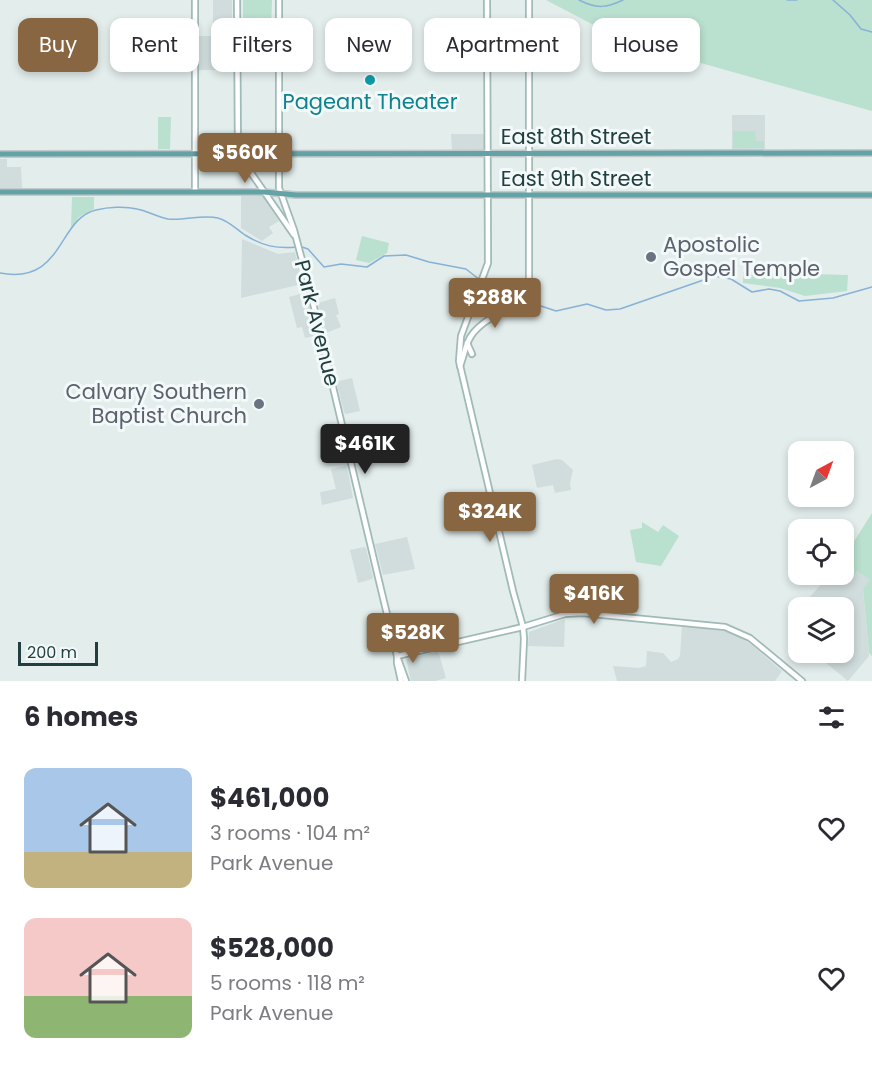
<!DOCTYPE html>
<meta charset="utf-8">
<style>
:root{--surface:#fff;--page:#f7f7f7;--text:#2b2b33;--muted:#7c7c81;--accent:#886641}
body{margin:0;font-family:Poppins,sans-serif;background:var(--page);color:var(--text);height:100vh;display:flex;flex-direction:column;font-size:22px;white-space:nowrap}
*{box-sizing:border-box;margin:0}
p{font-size:20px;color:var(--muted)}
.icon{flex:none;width:33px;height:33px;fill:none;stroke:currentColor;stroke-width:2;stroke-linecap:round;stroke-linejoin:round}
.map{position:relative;height:681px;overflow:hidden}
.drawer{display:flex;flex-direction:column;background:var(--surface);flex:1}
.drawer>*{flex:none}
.hud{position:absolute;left:18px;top:18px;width:837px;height:54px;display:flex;gap:12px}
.needle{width:39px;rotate:41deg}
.tools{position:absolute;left:788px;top:441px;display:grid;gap:12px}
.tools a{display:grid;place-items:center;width:66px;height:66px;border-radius:12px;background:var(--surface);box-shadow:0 3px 9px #0003;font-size:30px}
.scale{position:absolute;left:18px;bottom:15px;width:80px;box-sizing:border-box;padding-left:6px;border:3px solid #213f40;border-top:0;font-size:16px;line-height:21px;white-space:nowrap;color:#213f40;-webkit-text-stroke:4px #f3f9f8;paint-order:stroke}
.price{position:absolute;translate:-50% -51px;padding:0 14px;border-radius:6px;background:var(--accent);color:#fff;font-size:20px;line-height:39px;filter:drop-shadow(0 2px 3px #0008)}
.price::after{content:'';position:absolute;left:50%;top:36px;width:18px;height:14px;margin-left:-9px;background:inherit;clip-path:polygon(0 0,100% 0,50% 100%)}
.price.active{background:#222;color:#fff}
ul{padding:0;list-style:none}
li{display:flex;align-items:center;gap:18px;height:150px;padding:0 24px}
li span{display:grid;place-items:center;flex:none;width:168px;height:120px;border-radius:12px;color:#555}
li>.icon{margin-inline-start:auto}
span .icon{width:72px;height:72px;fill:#fffc;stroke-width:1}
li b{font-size:26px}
h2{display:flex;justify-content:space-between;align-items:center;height:72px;padding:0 24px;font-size:26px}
.chip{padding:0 21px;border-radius:12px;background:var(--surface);box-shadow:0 3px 9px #0003;font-size:21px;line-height:54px}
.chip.active{background:var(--accent);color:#fff}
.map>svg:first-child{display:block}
.built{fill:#d0dddc}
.green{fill:#bae0cf}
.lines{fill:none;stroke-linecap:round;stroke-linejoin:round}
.stream{stroke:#87b2d6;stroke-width:1.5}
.secondary-casing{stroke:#a0bab8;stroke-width:8}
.primary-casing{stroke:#c1c9ca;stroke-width:8}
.secondary{stroke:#fff;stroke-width:4.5}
.primary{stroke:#64a3a5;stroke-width:5}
.culture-dot{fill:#0f9aa8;stroke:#f3f9f8;stroke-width:2}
.worship-dot{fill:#6b7280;stroke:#f3f9f8;stroke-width:2}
.labels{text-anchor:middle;stroke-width:6;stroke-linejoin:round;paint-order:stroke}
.culture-label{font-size:21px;fill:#0d838f;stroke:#f3f9f8}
.street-label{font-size:21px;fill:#213f40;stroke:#f3f9f8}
.worship-label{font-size:21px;fill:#5b616d;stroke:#f3f9f8;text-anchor:start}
</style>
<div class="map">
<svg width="872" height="681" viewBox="0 0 872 681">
<rect width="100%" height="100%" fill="#e2edec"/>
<g class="built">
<rect x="213" y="0" width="19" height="30"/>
<rect x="199" y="36" width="17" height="34"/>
<polygon points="367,36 401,36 401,69 368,69"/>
<rect x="732" y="115" width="33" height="35"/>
<polygon points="451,134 485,134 485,150 452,150"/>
<polygon points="0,159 7,159 7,167 21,167 22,188 0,188"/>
<polygon points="241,196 263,196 279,221 269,227 273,233 262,241 241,228"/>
<polygon points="242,239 278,254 295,252 303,284 241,298"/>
<polygon points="304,293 306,294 317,335 305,338 302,327 297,328 289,297"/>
<polygon points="335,298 339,314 336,315 341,327 326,333 318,303"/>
<polygon points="352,378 360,411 346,414 344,412 337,384 339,381"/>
<polygon points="557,459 562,460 573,470 570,483 571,490 555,493 553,485 537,488 532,465"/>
<polygon points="345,466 347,467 353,498 322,505 320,492 336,489 331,469"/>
<polygon points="407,537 415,569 383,575 375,544"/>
<polygon points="364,547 366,548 373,577 372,579 358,583 350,550"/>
<polygon points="843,570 854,576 857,571 871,580 863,590 869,656 848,681 814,653 843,652 843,608 800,608 825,580 833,575 843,574"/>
<polygon points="565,619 564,647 528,646 529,632"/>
<polygon points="682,626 725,631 737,635 752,645 782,671 775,681 617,681 613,666 639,668 646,666 647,651 663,653 671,662 678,659 680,656"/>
<polygon points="436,652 439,654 446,678 435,681 411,681 406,659"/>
</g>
<g class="green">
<polygon points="243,0 272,0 271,29 245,29 243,27"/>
<polygon points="546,0 872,0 872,111 626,42"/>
<polygon points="158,117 171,117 170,149 158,149"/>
<polygon points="733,131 755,131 756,141 764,141 764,148 733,148"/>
<polygon points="72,197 94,197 94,209 79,217 71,228"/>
<polygon points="362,236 389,243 387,253 369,263 356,260"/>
<polygon points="743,272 848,275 847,291 805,296 780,288 743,283"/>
<polygon points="872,513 872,656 869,653 863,589 870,580 857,571 854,576 843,570 843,559"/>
<polygon points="642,522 658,532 663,525 679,536 661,566 636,562 630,530 642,528"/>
</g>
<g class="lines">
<g class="stream">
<path d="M579,0C597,9 606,8 623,0"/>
<polyline points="787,0 797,0"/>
<polyline points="833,0 850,15 861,29 872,32"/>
<polyline points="302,247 308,249 324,267 341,264 367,267 384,256 406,255 429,262 466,269 485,284 516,298"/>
<path d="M0,273C64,285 57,219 96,210C108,207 125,206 137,209C148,211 157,217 168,219C184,221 202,214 218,218C229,221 236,229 245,235C263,246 276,249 297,247"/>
<polyline points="520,299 556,311 587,304 606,310 620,309 715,276 731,279 752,292 769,289 780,291 799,301 833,298 872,287"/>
</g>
<g class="secondary-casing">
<g id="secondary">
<polyline points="195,0 195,192"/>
<polyline points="237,0 238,154 294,235"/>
<polyline points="279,0 279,188 294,230 309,286 379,581 397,656 406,681"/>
<polyline points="487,0 488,263 461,336 459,361 513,591 523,627 524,639 522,681"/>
<polyline points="467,343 472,354"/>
<path d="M460,366C465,354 465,342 474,332C493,309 522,312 529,278V0"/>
<polyline points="397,656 523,627 565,614 582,613 725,627 750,638 802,681"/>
<polyline points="397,656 397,663 401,681"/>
</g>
</g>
<g class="primary-casing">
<g id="primary">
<polyline points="0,154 872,153"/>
<polyline points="245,163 247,157 252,155"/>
<polyline points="0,192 264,192 296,195 872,195"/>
</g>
</g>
<use href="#secondary" class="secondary"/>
<use href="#primary" class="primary"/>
</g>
<circle class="culture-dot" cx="370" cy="80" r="6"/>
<g class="worship-dot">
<circle cx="651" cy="257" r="6"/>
<circle cx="259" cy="404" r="6"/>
</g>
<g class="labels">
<g class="culture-label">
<text x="370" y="109">Pageant Theater</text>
</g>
<g class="street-label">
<text x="576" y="144">East 8th Street</text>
<text x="576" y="186">East 9th Street</text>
<text transform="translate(317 323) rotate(76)" y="7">Park Avenue</text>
</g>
<g class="worship-label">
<text x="663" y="252">Apostolic<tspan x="663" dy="24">Gospel Temple</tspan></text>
<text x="247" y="399" text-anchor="end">Calvary Southern<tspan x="247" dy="24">Baptist Church</tspan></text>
</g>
</g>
</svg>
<div class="tools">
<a><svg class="needle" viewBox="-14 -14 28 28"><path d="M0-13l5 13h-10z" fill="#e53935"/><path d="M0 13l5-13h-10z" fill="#7c7c81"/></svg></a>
<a><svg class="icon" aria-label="locate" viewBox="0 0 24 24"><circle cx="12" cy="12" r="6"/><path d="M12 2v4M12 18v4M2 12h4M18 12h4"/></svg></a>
<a><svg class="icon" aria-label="layers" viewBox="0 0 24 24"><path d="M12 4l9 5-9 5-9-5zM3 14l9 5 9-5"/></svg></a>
</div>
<div class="scale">200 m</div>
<b class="price" style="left:245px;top:184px">$560K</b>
<b class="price" style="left:495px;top:329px">$288K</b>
<b class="price active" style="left:365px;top:475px">$461K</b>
<b class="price" style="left:490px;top:543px">$324K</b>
<b class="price" style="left:594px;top:625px">$416K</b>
<b class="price" style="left:413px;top:664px">$528K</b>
<div class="hud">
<a class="chip active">Buy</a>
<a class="chip">Rent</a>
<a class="chip">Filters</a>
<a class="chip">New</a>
<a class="chip">Apartment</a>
<a class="chip">House</a>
</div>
</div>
<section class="drawer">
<h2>6 homes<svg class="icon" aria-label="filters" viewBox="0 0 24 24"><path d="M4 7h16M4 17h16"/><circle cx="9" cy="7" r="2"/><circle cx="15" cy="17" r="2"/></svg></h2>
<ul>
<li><span style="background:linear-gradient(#a9c7e8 70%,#c2b280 0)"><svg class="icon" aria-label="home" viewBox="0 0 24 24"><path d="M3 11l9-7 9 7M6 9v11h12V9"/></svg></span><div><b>$461,000</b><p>3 rooms · 104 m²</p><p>Park Avenue</p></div><svg class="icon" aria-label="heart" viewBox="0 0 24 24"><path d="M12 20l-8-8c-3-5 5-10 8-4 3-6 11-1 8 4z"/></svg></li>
<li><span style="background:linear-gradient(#f6c9c9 65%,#8fb573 0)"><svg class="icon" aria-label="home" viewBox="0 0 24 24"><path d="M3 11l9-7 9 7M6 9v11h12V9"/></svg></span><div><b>$528,000</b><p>5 rooms · 118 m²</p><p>Park Avenue</p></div><svg class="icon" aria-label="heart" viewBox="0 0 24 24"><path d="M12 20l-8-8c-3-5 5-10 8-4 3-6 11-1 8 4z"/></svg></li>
</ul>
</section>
